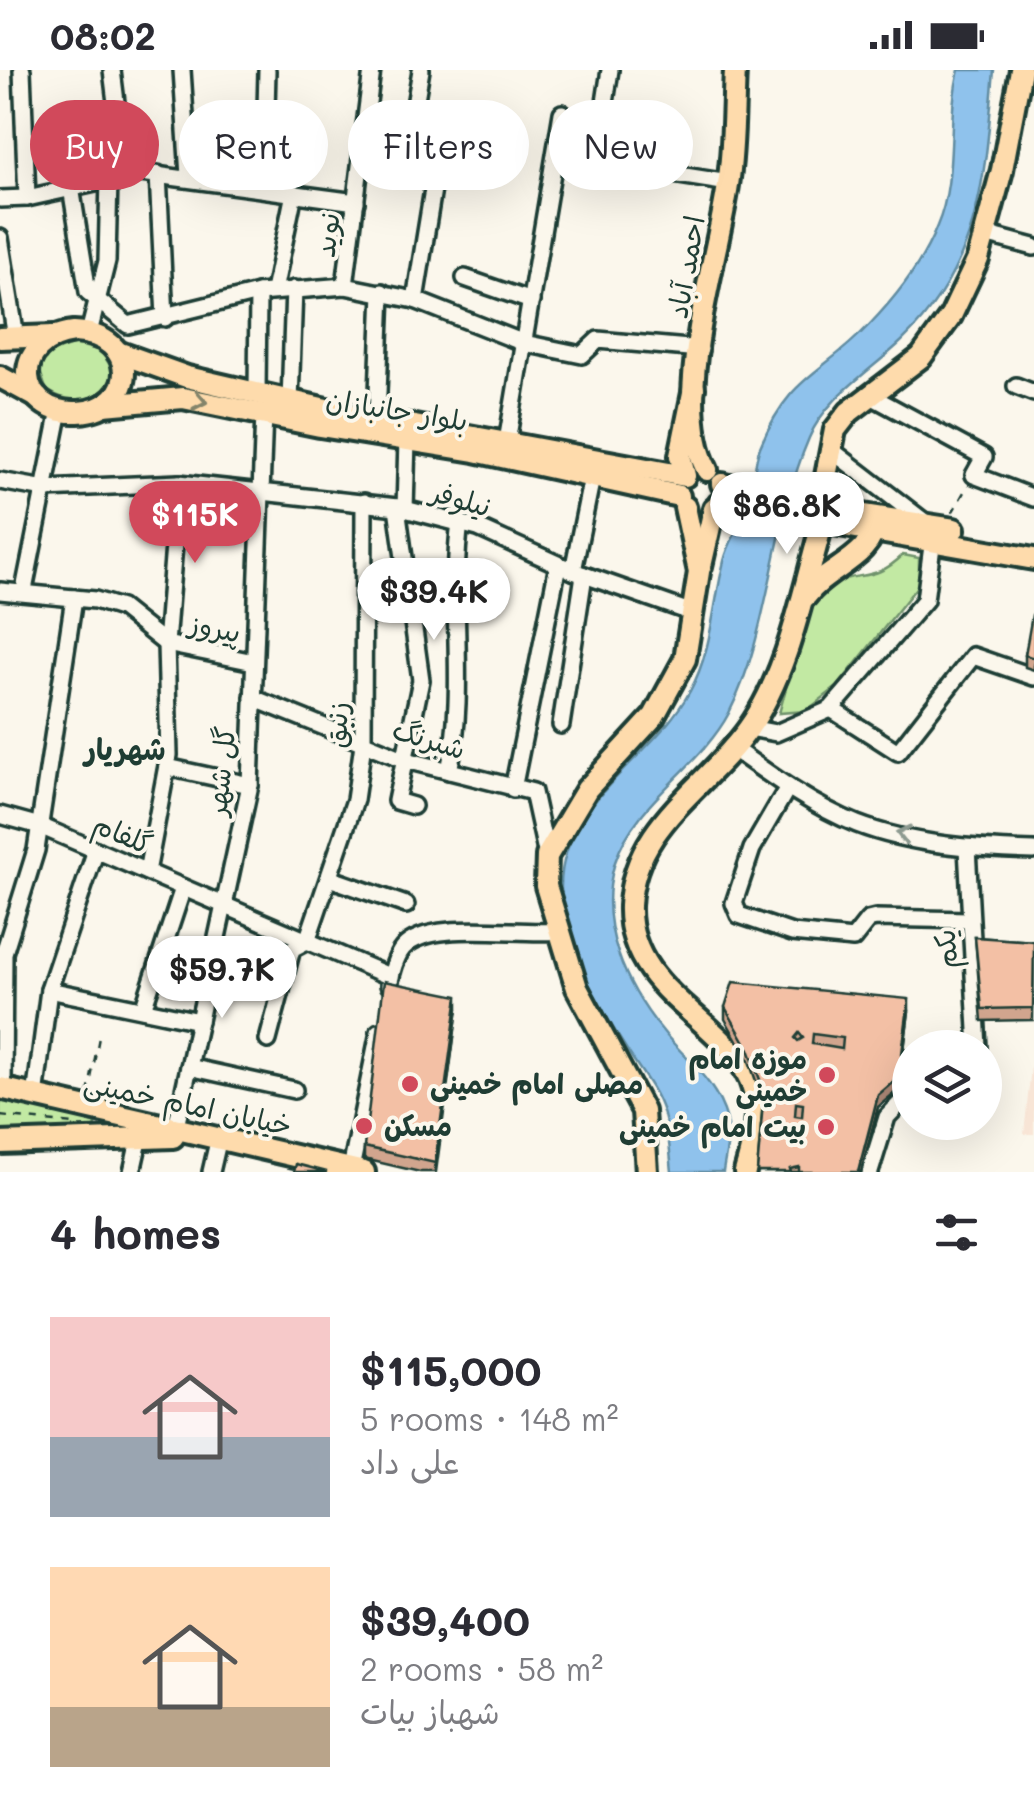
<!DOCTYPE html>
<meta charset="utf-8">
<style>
:root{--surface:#fff;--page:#f2f2f3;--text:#2b2b33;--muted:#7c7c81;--accent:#d1495b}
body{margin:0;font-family:Mali,"Playpen Sans Arabic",sans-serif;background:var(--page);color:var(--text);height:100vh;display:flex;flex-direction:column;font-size:38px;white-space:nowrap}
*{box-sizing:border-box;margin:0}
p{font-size:32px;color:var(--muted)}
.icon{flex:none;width:55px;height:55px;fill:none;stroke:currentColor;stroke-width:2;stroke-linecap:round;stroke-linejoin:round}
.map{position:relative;height:1102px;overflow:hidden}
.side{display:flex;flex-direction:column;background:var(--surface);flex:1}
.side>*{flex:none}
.hud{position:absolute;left:30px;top:30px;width:975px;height:90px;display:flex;gap:20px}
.controls{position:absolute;left:892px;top:960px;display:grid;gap:20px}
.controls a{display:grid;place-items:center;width:110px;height:110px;border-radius:50%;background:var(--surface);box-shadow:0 10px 40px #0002;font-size:50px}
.price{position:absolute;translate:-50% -85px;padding:0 22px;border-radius:35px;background:#fff;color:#222;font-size:32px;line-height:65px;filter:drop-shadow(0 2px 5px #0008)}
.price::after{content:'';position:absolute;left:50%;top:60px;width:30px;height:22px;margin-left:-15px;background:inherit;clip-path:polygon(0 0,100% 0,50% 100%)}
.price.on{background:var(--accent);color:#fff}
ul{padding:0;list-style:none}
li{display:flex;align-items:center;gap:30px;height:250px;padding:0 50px}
li span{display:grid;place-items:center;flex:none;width:280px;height:200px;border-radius:0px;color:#555}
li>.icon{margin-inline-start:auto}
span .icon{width:120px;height:120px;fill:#fffc;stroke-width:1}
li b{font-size:42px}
h2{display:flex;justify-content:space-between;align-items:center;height:120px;padding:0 50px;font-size:42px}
.tag{padding:0 35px;border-radius:45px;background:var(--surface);box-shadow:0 10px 40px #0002;font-size:35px;line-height:90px}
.tag.on{background:var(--accent);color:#fff}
.status{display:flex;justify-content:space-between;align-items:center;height:70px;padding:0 50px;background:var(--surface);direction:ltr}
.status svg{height:28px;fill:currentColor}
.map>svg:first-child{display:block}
.built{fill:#f9e6d7}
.green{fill:#c2e9a3;stroke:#70936c;stroke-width:2.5}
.water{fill:#8fc2ec;stroke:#628da2;stroke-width:2.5}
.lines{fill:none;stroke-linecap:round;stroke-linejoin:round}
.minor-casing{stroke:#1f3d34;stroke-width:22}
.major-casing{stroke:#1f3d34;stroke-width:28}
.path{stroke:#1f3d34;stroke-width:2.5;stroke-dasharray:8 8;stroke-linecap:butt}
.minor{stroke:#fbf7ec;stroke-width:15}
.major{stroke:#fedbac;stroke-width:20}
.wall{fill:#d1a58e;stroke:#1f3d34;stroke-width:2.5}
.shaded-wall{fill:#aa8674;stroke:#1f3d34;stroke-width:2.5}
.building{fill:#f3c0a5;stroke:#1f3d34;stroke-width:2.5;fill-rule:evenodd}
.oneway{stroke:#83846a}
.oneway2{stroke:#8d9a90}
.poi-dot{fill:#d1495b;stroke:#fbf7ec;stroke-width:4}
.labels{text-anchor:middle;stroke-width:8;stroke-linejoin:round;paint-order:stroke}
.street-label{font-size:28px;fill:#1f3d34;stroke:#fbf7ec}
.poi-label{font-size:28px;font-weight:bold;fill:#1f3d34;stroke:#fbf7ec;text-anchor:end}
.neighbourhood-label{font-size:30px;font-weight:bold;fill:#1f3d34;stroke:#fbf7ec}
</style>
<div class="status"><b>08:02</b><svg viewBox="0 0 49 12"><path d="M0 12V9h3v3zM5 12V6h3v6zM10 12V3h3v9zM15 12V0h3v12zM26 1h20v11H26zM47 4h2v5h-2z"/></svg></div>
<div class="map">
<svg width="1034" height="1102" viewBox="0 0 1034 1102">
<rect width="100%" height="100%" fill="#fbf7ec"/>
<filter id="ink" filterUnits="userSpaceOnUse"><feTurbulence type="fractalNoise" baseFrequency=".01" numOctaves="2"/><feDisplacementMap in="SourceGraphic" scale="20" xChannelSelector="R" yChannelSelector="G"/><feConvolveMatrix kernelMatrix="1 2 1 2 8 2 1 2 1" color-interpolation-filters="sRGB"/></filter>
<g filter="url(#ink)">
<polygon class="built" points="1034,968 1034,1064 1024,1064"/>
<g class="green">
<path d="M75,274L101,281L113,300C108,333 69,337 46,319L39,298L49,283Z"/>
<path d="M903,485L919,488V514L837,617L806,641L779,643C788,615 806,524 832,513C863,501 875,512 903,485Z"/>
<polygon points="0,1028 96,1053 95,1060 0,1066"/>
</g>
<path class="water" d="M959,0H994C985,103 982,194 902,271C871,301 826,327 809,368C772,454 770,562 729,643C700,698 635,731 615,792C596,854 626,918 666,965C689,992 717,1013 727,1050C731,1066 725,1086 723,1102H672C670,1082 669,1062 663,1042C656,1019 638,998 625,977C597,933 562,872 561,818C560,731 653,690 690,621C712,581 713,535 724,491C729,469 745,451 750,428C754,411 754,393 760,377C791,303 821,306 869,255C895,228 923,192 937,156C958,107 946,50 959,0Z"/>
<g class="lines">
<g class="minor-casing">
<g id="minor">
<polyline points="22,0 27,128"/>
<polyline points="112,0 125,105"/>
<polyline points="182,0 189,106"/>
<polyline points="604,39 610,0"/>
<polyline points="653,101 729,113"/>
<polyline points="158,104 165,248"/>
<polyline points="403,106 421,0"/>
<polyline points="248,115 266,41 267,0"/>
<polyline points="71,117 88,222 128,255 258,223 345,216 415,230 524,273 582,285 598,270 700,279"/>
<polyline points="0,129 27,128 141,103 356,132"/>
<polyline points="985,164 1034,177"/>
<polyline points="0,168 16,268"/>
<polyline points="465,208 531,231"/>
<polyline points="345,216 372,0"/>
<polyline points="274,221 294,123"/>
<polyline points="415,230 440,76"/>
<polyline points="89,263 107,191 109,108"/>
<polyline points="1016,316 1034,323"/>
<polyline points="257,323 258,223"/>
<polyline points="871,326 984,387 974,405 1034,428"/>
<polyline points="290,331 294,219"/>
<polyline points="377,348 382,222"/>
<polyline points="507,372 562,43"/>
<polyline points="830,379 926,453"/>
<polyline points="0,411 45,419 179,413 397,437 478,458 573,501 693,543"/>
<polyline points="397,437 421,610 396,731 413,736"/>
<polyline points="405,439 407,370"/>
<polyline points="573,501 592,407"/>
<polyline points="24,520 60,340"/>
<polyline points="0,521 95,530 121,538 166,574 254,592"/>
<polyline points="253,628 406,690 533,722 547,786"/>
<polyline points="831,639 898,682 973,586 1034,607"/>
<polyline points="561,655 584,505"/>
<polyline points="749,658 776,663 831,639 925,530 933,468"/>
<path d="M731,677C770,705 812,736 857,754C911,775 977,779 1034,781"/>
<polyline points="167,697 250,715"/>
<path d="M449,701C467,618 449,536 460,452"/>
<polyline points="788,717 752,779 734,833 739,845 792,863 853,869 868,850 876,848 969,850"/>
<polyline points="513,719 558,495"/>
<polyline points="0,745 40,756 391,907"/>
<polyline points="967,778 978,978"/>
<polyline points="147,802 169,685 166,574 179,413"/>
<polyline points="329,808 406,835"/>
<path d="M389,915C391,904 396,886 403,878C429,848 521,866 560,861"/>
<polyline points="49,920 199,951"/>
<polyline points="143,939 183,818"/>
<polyline points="268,970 292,879 307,871 355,730 363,674 364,432"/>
<polyline points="189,997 294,1020"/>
<polyline points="3,1019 4,883 36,780 74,528"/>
<polyline points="35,1027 49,920 96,780"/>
<polyline points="176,1057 250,715 264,343"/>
<polyline points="351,1099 379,962"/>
<polyline points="132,1102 140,1066"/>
<polyline points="211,1102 217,1076"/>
<polyline points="870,1102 887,1047 910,1023"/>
</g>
</g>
<g class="major-casing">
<g id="major">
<path d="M74,262C140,264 140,339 78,342C15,345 9,270 74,262Z"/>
<polyline points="0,268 54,266"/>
<polyline points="120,283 187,307 339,342 685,406 680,386 694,318"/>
<polyline points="0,307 37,327"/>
<polyline points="104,335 183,328 320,356 475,381 679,426"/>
<path d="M707,400C670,331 717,192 728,115C734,77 733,38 735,0"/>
<polyline points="722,414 793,434 954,459"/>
<polyline points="719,434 1034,489"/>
<polyline points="820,437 835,360 849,342 921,287 951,246 978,189 1002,100 1021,0"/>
<polyline points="701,496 714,439"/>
<path d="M806,526C828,496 872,490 877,448"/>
<polyline points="0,1018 364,1102"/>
<polyline points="0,1073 173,1067"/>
<polyline points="647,1102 643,1041 577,918 546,816 547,786 587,719 654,646 685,589 699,502 685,437"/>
<path d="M745,1102C751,1082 757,1056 756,1035C751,955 627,932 630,836C633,755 707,718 749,658C790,600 803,519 823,451"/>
</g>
</g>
<g class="path">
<polyline points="952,443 968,415"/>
<polyline points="88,1024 100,962"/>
<polyline points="0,1046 73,1054"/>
</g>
<use href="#minor" class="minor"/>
<use href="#major" class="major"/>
</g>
<g class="wall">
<polygon points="1034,546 1034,600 1025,597 1025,585"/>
<polygon points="975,867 1034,871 1033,950 982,951"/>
<polygon points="725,937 909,941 899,1019 878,1037 861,1102 757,1102 763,1031 749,991 725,949"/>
<polygon points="458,938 436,1102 420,1102 364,1089 364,1077"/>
</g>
<g class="shaded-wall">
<polygon points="458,926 458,938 435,1102 435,1093"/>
<polygon points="909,929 909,941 899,1019 878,1037 861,1102 858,1102 878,1025"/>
</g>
<g class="building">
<polygon points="1032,545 1034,546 1034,588 1025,585"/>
<polygon points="975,867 1034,871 1033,938 982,939"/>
<polygon points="384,911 458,926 435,1093 364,1077"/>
<path d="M733,912L909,929L899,1007L878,1025L858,1102H799V1097L790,1099L791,1102H757L764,1021L749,979L725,937ZM799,963L803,968L798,971L795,968ZM813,964L843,968L842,979L812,974ZM796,1033L803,1034L802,1047L795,1046Z"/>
<polygon points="296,1094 327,1102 294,1102"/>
</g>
<defs><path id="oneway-chevron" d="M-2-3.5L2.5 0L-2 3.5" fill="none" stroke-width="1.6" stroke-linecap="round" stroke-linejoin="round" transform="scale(2.5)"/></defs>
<use class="oneway" href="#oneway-chevron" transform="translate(200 331) rotate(11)"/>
<use class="oneway2" href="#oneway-chevron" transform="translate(903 764) rotate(-167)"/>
</g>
<g class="poi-dot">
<circle cx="827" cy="1005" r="10"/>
<circle cx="410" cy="1014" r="10"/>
<circle cx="364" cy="1056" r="10"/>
<circle cx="826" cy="1057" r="10"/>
</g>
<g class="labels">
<g class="street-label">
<text transform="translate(327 165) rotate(-83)" y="10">نوید</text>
<text transform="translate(686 197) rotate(-80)" y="10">احمد آباد</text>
<text transform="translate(397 340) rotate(9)" y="10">بلوار جانبازان</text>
<text transform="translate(461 429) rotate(16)" y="10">نیلوفر</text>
<text transform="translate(215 558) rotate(11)" y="10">پیروز</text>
<text transform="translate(337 655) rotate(-88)" y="10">زنبق</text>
<text transform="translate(429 669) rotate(17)" y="10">شبرنگ</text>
<text transform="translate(221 701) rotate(-84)" y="10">گل شهر</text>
<text transform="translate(123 764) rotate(23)" y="10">گلفام</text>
<text transform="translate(946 879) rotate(-94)" y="10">یکم</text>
<text transform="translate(188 1034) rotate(12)" y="10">خیابان امام خمینی</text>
</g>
<g class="poi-label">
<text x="807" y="999">موزه امام<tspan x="807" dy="32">خمینی</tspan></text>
<text x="430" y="1024" text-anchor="start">مصلی امام خمینی</text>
<text x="384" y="1066" text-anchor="start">مسکن</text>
<text x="806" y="1067">بیت امام خمینی</text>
</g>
<g class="neighbourhood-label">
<text x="125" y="690">شهریار</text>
</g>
</g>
</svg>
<div class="controls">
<a><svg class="icon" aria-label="layers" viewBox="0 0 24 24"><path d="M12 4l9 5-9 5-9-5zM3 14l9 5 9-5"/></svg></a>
</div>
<b class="price" style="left:787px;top:487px">$86.8K</b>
<b class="price on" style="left:195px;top:496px">$115K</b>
<b class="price" style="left:434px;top:573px">$39.4K</b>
<b class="price" style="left:222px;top:951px">$59.7K</b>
<div class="hud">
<a class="tag on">Buy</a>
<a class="tag">Rent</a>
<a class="tag">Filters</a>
<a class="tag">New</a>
</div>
</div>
<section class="side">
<h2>4 homes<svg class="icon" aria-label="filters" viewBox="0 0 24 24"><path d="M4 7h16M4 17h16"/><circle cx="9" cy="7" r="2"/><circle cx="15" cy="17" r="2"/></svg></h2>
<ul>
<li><span style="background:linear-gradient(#f6c9c9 60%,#9aa5b1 0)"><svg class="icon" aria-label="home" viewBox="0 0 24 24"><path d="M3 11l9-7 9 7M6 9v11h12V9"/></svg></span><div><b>$115,000</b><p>5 rooms · 148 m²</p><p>علی داد</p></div></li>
<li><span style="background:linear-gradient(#ffd9b3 70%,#b9a48a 0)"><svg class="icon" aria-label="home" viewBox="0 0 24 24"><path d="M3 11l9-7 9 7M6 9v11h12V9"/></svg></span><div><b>$39,400</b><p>2 rooms · 58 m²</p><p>شهباز بیات</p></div></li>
</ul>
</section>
